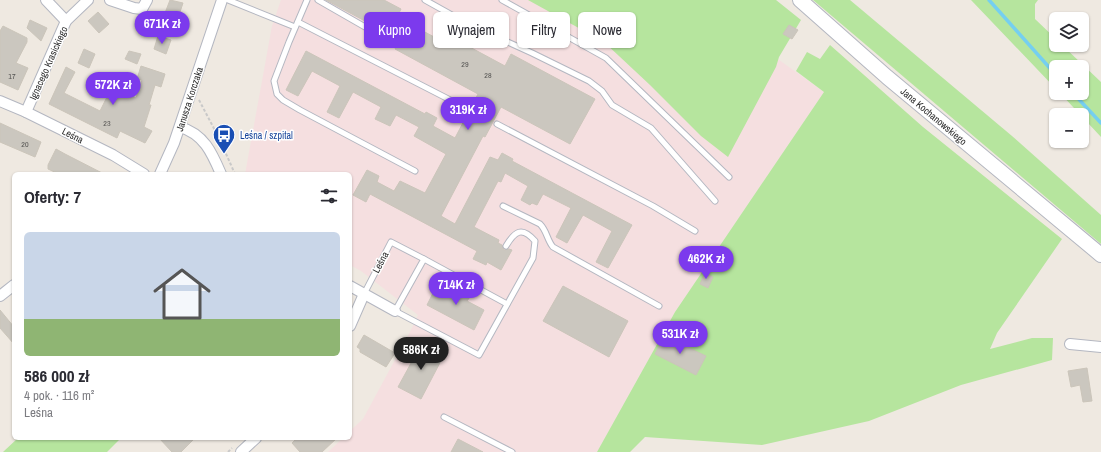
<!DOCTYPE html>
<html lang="pl">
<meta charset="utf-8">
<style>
:root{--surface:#fff;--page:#f7f7f7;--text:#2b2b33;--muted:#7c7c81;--line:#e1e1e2;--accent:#7c3aed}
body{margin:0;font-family:"Archivo Narrow",sans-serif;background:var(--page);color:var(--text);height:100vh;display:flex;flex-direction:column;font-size:15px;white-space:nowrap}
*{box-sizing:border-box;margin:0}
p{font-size:13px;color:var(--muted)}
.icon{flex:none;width:22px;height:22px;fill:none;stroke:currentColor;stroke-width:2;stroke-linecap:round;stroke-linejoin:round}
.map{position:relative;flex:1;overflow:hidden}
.side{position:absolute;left:12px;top:172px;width:340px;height:268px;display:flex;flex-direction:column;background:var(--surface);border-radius:6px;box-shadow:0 1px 3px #0004}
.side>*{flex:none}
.guide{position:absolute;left:364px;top:12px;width:380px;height:36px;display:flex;gap:8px}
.tools{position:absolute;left:1049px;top:12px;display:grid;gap:8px}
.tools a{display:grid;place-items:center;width:40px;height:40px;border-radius:6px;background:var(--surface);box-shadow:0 1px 3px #0004;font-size:20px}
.price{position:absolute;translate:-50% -34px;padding:0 9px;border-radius:14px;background:var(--accent);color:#fff;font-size:13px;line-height:26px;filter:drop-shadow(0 1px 2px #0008)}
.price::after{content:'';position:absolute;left:50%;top:24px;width:12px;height:9px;margin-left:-6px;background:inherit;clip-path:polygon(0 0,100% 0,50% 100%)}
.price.on{background:#222;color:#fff}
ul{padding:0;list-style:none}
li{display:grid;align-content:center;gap:8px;height:212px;padding:0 12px}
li+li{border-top:1px solid var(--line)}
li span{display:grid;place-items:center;height:124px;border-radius:6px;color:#555}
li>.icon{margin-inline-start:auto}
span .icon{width:72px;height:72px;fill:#fffc;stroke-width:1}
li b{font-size:17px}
h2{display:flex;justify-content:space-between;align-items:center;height:48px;padding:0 12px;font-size:17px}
.pill{padding:0 14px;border-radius:6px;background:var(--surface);box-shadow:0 1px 3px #0004;font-size:14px;line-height:36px}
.pill.on{background:var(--accent);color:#fff}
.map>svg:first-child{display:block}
.medical{fill:#f5dfe0}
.green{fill:#b6e59e}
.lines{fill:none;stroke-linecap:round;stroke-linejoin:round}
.stream{stroke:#75cff0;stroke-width:3.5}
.building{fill:#cbc7bf;stroke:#cbc5ba}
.lane-casing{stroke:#b4b7c1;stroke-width:7}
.street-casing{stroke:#b4b7c1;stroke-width:12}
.secondary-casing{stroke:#b4b7c1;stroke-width:16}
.path{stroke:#c9c9c9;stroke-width:2;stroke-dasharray:3 2;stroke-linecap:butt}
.lane{stroke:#fff;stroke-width:5}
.street{stroke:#fff;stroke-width:10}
.secondary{stroke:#fff;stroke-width:14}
.labels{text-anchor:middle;stroke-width:3;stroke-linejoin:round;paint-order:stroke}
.number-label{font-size:8px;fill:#555452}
.street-label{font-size:10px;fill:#2e2e2e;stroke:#fff}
.transit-label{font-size:10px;fill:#164399;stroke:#fff;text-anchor:start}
</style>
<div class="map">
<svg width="1101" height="452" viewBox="0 0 1101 452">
<rect width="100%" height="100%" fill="#efe9e1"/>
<polygon class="medical" points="281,0 690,0 709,10 824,92 675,312 597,452 328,452 343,438 350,438 350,431 363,419 410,332 418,315 361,271 350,265 350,174 245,174 272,26"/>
<g class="green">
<polygon points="528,0 776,0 801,20 779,57 776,67 728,157 701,136 650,85 604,42"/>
<polygon points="813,0 850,0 1012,136 1101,215 1101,244"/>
<polygon points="971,0 1038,0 1035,4 1035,19 1056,39 1056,45 1062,45 1101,82 1101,137 1060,93 1082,93 1082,67 1056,67 1056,89"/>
<polygon points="830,45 923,127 1062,239 997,333 990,349 1032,338 1053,338 1052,360 961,385 869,421 762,445 645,437 630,452 597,452 675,312 824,92 796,71 807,52 820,59"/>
<polygon points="18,438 121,438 107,452 3,452"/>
</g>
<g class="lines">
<g class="stream">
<polyline points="989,0 1056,75"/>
<polyline points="1073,93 1101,123"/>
</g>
</g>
<g class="building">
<polygon points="170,0 183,3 178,18 165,13"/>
<polygon points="326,0 384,0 401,9 397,17 449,45 453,38 505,66 511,54 595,99 570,144 501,107 485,137 483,136 441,216 455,224 490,157 498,160 502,153 513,159 512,161 632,225 608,268 596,262 612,231 583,215 567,243 556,237 571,208 543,194 537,205 532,203 530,205 521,200 528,186 505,173 501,182 498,181 474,227 499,240 498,243 502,245 504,250 509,249 512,250 501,270 487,262 486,265 473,259 477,251 370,194 366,202 353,195 367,170 379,176 377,182 394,191 400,181 425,193 446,154 414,136 419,127 396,115 390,126 375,119 381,107 353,92 339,118 327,112 340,86 312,71 298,96 286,90 306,51 425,114 426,112 437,118 433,126 455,138 478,94 395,49 400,40"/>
<polygon points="98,12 109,24 99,33 88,21"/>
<polygon points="30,20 47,28 41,41 27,28"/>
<polygon points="789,25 798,30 792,39 783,34"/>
<polygon points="3,26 27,38 27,42 16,63 28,68 18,90 0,82 0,31"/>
<polygon points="158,36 171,40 166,54 154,49"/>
<polygon points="84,49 95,54 89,68 78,63"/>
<polygon points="129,51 141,54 137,64 125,59"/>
<polygon points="141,66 165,74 161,87 155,85 149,105 151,105 144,127 152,131 145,143 120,131 117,138 49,104 66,67 75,72 64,93 100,111 112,87 136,98 142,80 137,79"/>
<polygon points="0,123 41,142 35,157 0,142"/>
<polygon points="56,149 65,154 104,174 59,174 48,169 48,165"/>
<polygon points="705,273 713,277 708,288 700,284"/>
<polygon points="437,285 454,294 458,287 472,294 467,301 484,310 474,330 427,305"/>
<polygon points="563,286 628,321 609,357 543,321"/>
<polygon points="0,310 14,327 14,344 0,328"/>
<polygon points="364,335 395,353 386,367 360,352 360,349 357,347"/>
<polygon points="664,336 706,356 696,375 655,354"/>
<polygon points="422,343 444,355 421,399 398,387"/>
<polygon points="1087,368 1092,401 1083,402 1080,385 1071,387 1068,371"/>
<polygon points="159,438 195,438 181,452 172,452"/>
<polygon points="297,438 337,438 322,452 300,452 292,443"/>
<polygon points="458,439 483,452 451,452"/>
</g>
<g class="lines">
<g class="lane-casing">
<g id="lane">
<polyline points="228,0 295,27"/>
<polyline points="307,0 289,42 274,81 277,94 283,100 300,110 415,171"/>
<polyline points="318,0 379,35"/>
<polyline points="425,0 468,24 532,53 589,81 602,91 612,105 651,128 715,201"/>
<polyline points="502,0 606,58 729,177"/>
<polyline points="298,22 462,106"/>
<polyline points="497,124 653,206 695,231"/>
<path d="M503,206L540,224C547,231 547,240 553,247L659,306"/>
<polyline points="424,259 507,304"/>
<path d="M364,294L391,242L424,259L395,311L479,355L533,258L535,241C522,226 515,231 506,246"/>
<polyline points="444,417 512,452"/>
</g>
</g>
<g class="street-casing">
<g id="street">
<polyline points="46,0 66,21"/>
<polyline points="110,0 134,8 142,9 147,0"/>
<polyline points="0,101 26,112 113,155 144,174"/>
<polyline points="26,112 66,21 88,0"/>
<path d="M180,127C204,134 212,153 221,174"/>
<polyline points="160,174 174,143 222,0"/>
<polyline points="350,286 395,311"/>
<polyline points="0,296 14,285"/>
<polyline points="350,326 364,294"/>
<polyline points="1070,344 1101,347"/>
<polyline points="241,452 256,438"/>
</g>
</g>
<g class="secondary-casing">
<polyline id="secondary" points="800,0 887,77 1101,255"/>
</g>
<g class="path">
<polyline points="199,100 219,138 235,174"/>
<polyline points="228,452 232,448"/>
</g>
<use href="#lane" class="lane"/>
<use href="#street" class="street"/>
<use href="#secondary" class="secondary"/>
</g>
<defs>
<g id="bus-pin" transform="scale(1.15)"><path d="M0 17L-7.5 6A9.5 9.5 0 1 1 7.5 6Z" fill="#1a4fb4" stroke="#fff"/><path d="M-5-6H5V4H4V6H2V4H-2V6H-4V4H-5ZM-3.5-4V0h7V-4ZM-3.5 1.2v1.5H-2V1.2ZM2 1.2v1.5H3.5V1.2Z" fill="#fff"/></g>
</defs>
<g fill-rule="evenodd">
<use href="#bus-pin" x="224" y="135"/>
</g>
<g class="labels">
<g class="number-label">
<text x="465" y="67">29</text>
<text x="488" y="78">28</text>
<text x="12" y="79">17</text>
<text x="107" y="126">23</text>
<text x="25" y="147">20</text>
</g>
<g class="street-label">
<text transform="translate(48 63) rotate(-66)" y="4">Ignacego Krasickiego</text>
<text transform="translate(189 99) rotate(-72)" y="4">Janusza Korczaka</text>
<text transform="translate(934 116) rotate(40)" y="4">Jana Kochanowskiego</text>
<text transform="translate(73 135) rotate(27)" y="4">Leśna</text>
<text transform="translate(380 262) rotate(-62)" y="4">Leśna</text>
</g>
<g class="transit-label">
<text x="240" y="139">Leśna / szpital</text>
</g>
</g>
</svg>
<div class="tools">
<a><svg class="icon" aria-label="layers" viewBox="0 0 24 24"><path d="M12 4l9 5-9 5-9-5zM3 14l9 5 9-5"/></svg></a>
<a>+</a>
<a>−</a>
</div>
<b class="price" style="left:162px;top:45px">671K zł</b>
<b class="price" style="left:113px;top:106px">572K zł</b>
<b class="price" style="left:468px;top:131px">319K zł</b>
<b class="price" style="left:706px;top:280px">462K zł</b>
<b class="price" style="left:456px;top:306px">714K zł</b>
<b class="price" style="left:680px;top:355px">531K zł</b>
<b class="price on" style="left:421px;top:371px">586K zł</b>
<div class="guide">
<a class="pill on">Kupno</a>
<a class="pill">Wynajem</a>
<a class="pill">Filtry</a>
<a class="pill">Nowe</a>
</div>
<section class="side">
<h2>Oferty: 7<svg class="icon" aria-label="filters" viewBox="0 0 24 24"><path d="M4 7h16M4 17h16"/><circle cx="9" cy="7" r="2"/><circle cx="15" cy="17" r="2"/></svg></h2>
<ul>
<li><span style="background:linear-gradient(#c9d6e8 70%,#8fb573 0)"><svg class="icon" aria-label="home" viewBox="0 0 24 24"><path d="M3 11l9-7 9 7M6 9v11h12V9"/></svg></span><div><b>586 000 zł</b><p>4 pok. · 116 m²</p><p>Leśna</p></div></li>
</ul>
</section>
</div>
